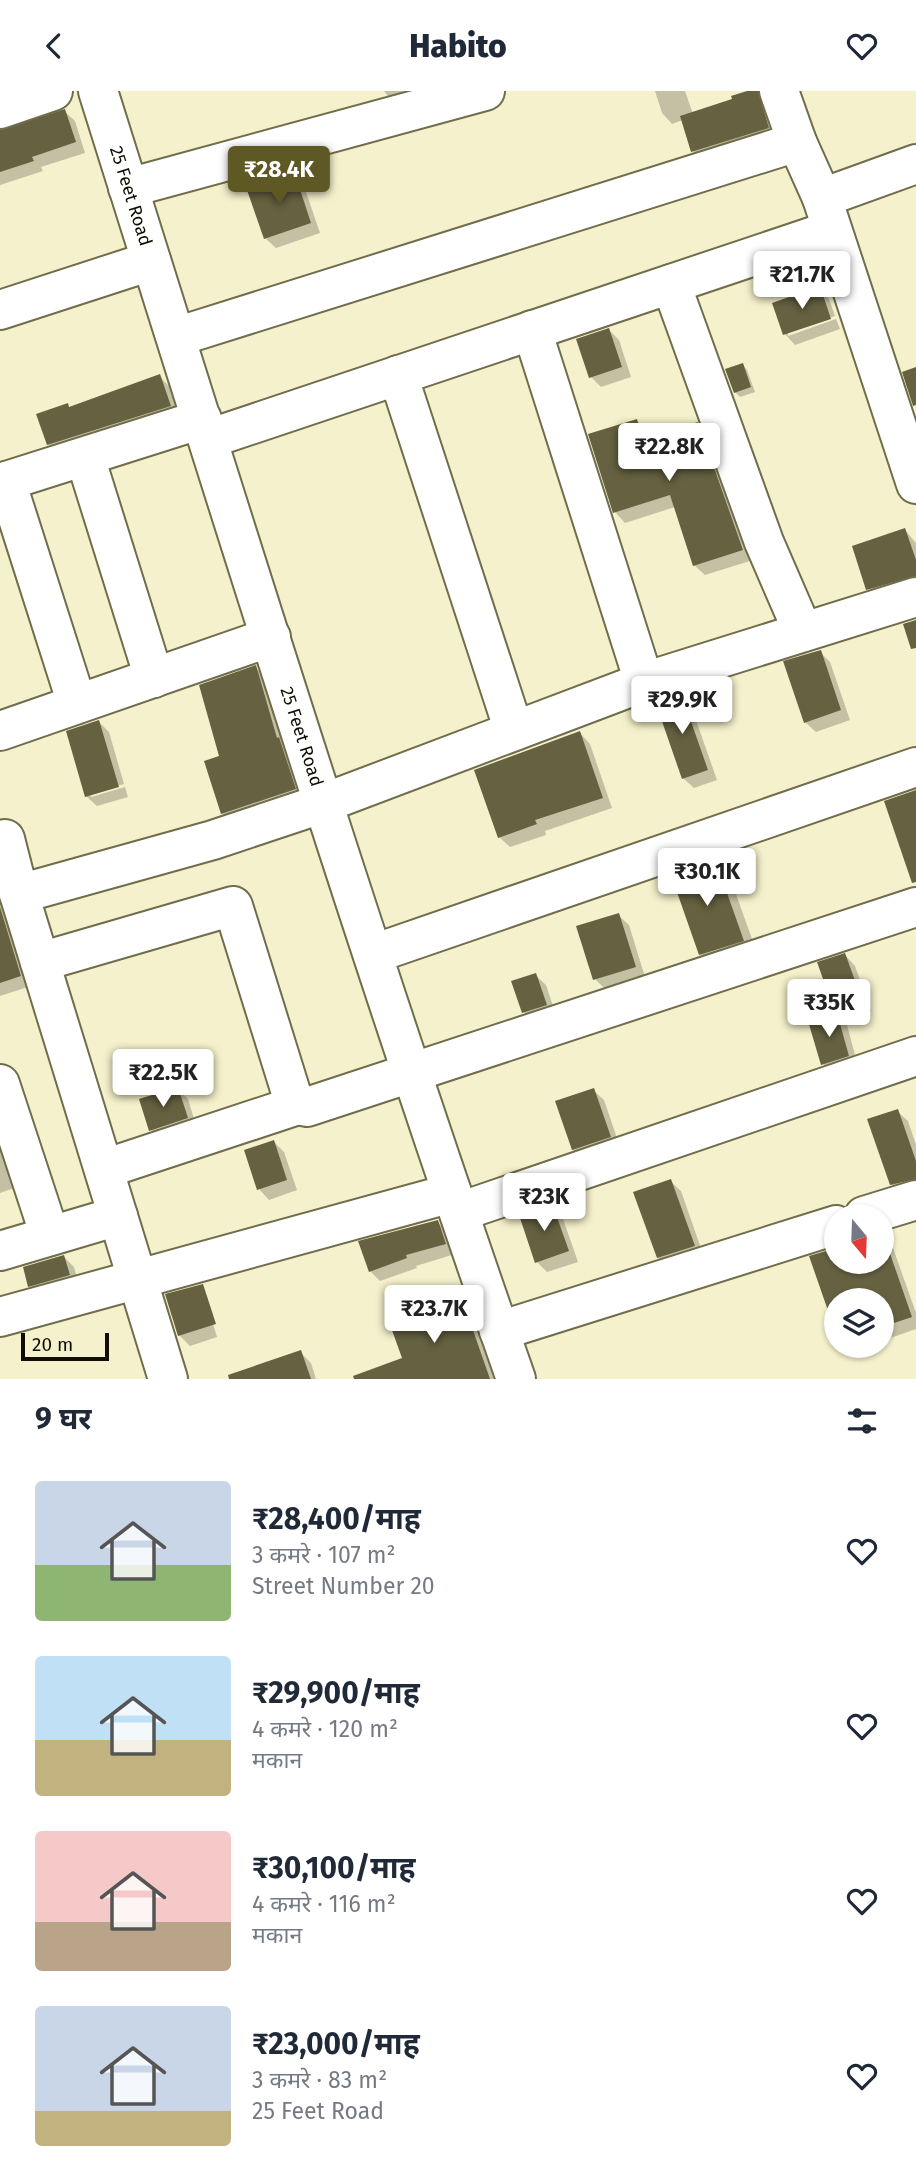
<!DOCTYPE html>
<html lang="hi">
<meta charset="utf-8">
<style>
:root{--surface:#fff;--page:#f2f2f3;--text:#1f2937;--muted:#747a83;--accent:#5e5824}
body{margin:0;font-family:"Fira Sans","Noto Sans Devanagari",sans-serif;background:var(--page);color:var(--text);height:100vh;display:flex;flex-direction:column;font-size:26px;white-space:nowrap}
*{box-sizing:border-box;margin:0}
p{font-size:23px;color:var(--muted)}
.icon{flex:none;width:38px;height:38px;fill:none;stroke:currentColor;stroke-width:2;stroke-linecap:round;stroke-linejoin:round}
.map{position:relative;height:1288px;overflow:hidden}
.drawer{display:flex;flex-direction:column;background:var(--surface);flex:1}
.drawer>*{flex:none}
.needle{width:46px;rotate:161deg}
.buttons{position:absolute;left:824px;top:1113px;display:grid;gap:14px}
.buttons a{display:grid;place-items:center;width:70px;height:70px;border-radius:50%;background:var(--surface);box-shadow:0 2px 5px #0004;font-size:35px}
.scale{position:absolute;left:21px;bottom:18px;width:88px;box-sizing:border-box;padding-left:7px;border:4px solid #100e03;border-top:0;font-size:19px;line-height:24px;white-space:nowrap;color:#100e03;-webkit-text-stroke:5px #f5f1cc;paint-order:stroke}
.price{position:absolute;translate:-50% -60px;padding:0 16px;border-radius:7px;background:#fff;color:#222;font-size:23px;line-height:46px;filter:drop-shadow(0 2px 4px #0008)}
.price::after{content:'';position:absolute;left:50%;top:42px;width:21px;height:16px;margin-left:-10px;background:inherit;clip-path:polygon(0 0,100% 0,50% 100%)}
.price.selected{background:var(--accent);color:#fff}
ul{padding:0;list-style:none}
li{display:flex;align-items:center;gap:21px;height:175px;padding:0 35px}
li span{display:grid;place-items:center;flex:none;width:196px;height:140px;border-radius:7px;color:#555}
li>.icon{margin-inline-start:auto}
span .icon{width:84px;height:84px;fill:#fffc;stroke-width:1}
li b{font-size:30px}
h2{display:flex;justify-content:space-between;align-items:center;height:84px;padding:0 35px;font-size:30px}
header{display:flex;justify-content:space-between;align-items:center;height:91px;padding:0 35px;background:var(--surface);font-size:32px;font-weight:800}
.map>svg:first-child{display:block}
.shadow{fill:#0003}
.building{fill:#656141}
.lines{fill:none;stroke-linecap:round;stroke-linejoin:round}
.minor-casing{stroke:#706d4c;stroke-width:42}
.minor{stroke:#fff;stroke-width:38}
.labels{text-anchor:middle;stroke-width:5;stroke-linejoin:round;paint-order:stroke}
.street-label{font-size:18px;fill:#100e03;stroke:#f5f1cc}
</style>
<header><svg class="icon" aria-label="back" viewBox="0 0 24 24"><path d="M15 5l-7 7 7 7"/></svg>Habito<svg class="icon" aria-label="heart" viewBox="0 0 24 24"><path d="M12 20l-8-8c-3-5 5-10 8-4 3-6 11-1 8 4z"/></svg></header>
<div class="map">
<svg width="916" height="1288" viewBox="0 0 916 1288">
<rect width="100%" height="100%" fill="#f5f1cc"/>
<g class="shadow">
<polygon points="384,0 448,0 395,14"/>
<polygon points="655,0 685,0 693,23 735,9 753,0 758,0 767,9 778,47 703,71 693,60 683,29 672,33 662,22"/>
<polygon points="64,20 75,30 85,62 41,76 43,80 0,94 0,41"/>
<polygon points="294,85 304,95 320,142 276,157 265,147"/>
<polygon points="819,197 829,208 835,225 788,241 788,245 836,228 840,238 795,254 785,243"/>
<polygon points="609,239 619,249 631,286 601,296 591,286"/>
<polygon points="743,274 747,279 755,301 740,306 735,301"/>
<polygon points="159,285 173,299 184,329 62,367 48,353 70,317"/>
<polygon points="637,330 647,340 649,348 697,333 707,343 753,469 705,484 694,474 675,416 625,432 615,421"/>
<polygon points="905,439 916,452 916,496 878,508 868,498"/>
<polygon points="820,561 830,571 850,629 816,641 805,631"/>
<polygon points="255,576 271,592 310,714 238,738 222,722 222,666"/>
<polygon points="681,604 691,615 717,689 694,697 683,687"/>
<polygon points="99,631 109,641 124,693 91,702 91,706 125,696 128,706 97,715 86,705"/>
<polygon points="580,642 590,653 612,717 545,740 546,744 510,756 499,746"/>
<polygon points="715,770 730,786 758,865 716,879 700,863"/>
<polygon points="0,792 31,895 0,905"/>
<polygon points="618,824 629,834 645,886 605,898 595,888"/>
<polygon points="845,864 855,875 871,920 846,928 836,918"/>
<polygon points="535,884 546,894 556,924 534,932 524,921"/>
<polygon points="836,924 847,934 858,975 833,984 823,973"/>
<polygon points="178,998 188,1008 197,1038 161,1049 151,1039"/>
<polygon points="593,999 604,1009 620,1056 583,1069 573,1059"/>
<polygon points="897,1020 908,1030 916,1054 916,1099 902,1104 891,1093"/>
<polygon points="274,1051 284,1061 297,1099 269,1109 259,1098"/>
<polygon points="0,1059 7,1066 17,1096 0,1102"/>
<polygon points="670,1090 681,1100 704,1166 669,1177 658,1167"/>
<polygon points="552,1114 562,1125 578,1171 547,1181 537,1171"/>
<polygon points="437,1131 448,1141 455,1163 416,1175 417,1177 380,1190 370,1180"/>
<polygon points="883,1146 893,1157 916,1222 916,1238 882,1250 882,1209 836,1209 836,1239 811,1166 836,1159 836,1171 882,1171"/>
<polygon points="64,1166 74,1176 79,1194 40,1205 30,1195"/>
<polygon points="460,1204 473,1217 498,1288 401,1288"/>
<polygon points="205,1207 217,1246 190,1255 179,1244"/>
<polygon points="844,1255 868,1255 851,1261"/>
<polygon points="300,1261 311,1272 316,1288 270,1288"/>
</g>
<g class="building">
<polygon points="747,0 758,0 769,37 691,61 680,25 732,8 731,5"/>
<polygon points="65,18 76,51 32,66 34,70 0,81 0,39"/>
<polygon points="295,83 311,132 264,148 247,99"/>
<polygon points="820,195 831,228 783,244 772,212"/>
<polygon points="609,237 622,276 589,287 576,248"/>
<polygon points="743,272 751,296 734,302 725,278"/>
<polygon points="916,276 916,314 913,315 902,281"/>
<polygon points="160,283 171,315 47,354 36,323 68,312 69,316"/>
<polygon points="637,328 643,348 698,331 743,459 693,475 670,404 613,422 588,343"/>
<polygon points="905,437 916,469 916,485 866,499 852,455"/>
<polygon points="916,529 916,557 911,558 903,533"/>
<polygon points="821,559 841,619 804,632 783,570"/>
<polygon points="256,574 277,647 279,646 296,698 221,723 204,670 219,665 199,594"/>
<polygon points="681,602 708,679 682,688 655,610"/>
<polygon points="99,629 119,696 85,706 66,640"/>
<polygon points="580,640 603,707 535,729 537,733 498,747 474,679"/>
<polygon points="916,699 916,791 912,792 884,710"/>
<polygon points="715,768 744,850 699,864 671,784"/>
<polygon points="0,816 21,885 0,892"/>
<polygon points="619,822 636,876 593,889 576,835"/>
<polygon points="845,862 862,909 834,919 817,871"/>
<polygon points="536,882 547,914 522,922 511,890"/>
<polygon points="837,922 849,965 821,974 808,930"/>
<polygon points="178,996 188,1027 149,1040 139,1008"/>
<polygon points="594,997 611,1046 572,1059 555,1010"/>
<polygon points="898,1018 916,1070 916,1088 890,1094 867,1028"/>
<polygon points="274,1049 287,1089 257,1099 244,1059"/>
<polygon points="671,1088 695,1155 657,1167 633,1101"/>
<polygon points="552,1112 569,1160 535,1172 519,1124"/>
<polygon points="438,1129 446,1153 406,1164 407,1167 369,1181 358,1150"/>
<polygon points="886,1151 912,1226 882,1236 882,1209 836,1209 836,1233 833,1234 809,1165 836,1157 836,1171 882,1171 882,1152"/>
<polygon points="64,1164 70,1184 28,1196 23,1176"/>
<polygon points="203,1193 216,1233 178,1245 165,1203"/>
<polygon points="460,1202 490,1288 354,1288 353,1285 402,1267 388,1228"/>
<polygon points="301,1259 311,1288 229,1288 228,1284"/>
</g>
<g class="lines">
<g class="minor-casing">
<g id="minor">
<path id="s1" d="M98,0C233,430 367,862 516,1288"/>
<polyline points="779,0 797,51 822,107 916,393"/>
<polyline points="0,18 53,0"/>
<polyline points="128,97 485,0"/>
<polyline points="822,107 916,73"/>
<polyline points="671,193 764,451 803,541"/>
<polyline points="0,219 151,170"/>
<polyline points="532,239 644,591"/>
<polyline points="176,246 797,51"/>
<polyline points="398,284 514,640"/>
<polyline points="208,348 832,139"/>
<polyline points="85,366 154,587"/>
<polyline points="6,390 77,613"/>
<polyline points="0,392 202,328"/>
<polyline points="0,640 271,546"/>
<polyline points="0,750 5,748 19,803 213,749 324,712 644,591 916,506"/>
<polyline points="19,803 168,1288"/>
<polyline points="373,863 916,676"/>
<polyline points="40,871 233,815 293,1008 298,1014 307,1016 916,816"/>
<polyline points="0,993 50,1145"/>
<polyline points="104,1078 298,1014"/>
<polyline points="459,1121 916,965"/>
<polyline points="864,1125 916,1109"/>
<polyline points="0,1160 118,1125"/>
<polyline points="0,1226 452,1102"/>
<polyline points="499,1240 836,1134"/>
</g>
</g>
<use href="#minor" class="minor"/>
</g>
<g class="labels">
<g class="street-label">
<text dy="6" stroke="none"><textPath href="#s1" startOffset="110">25 Feet Road</textPath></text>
<text dy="6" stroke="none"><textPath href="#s1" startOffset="677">25 Feet Road</textPath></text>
</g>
</g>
</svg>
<div class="buttons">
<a><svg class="needle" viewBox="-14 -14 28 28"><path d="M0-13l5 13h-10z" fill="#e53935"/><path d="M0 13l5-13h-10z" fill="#747a83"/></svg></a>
<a><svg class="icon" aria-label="layers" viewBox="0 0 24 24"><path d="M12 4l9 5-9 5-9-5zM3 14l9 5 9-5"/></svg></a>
</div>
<div class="scale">20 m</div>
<b class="price selected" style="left:279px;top:115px">₹28.4K</b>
<b class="price" style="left:802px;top:220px">₹21.7K</b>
<b class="price" style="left:669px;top:392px">₹22.8K</b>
<b class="price" style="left:682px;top:645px">₹29.9K</b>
<b class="price" style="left:707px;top:817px">₹30.1K</b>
<b class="price" style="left:829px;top:948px">₹35K</b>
<b class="price" style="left:163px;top:1018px">₹22.5K</b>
<b class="price" style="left:544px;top:1142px">₹23K</b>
<b class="price" style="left:434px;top:1254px">₹23.7K</b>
</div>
<section class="drawer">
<h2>9 घर<svg class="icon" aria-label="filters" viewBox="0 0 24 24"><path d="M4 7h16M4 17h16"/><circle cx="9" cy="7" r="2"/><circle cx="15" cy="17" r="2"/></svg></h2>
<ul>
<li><span style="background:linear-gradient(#c9d6e8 60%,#8fb573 0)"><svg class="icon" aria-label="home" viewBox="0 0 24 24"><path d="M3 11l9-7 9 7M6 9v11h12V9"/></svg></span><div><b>₹28,400/माह</b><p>3 कमरे · 107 m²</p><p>Street Number 20</p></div><svg class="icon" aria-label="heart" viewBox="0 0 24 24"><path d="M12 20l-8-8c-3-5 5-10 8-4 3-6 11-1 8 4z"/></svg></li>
<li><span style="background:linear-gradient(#bfe0f5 60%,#c2b280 0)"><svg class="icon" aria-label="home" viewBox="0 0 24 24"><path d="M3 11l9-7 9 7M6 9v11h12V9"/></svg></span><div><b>₹29,900/माह</b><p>4 कमरे · 120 m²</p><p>मकान</p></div><svg class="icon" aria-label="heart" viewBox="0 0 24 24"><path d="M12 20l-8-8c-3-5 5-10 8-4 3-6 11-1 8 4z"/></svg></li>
<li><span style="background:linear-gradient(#f6c9c9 65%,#b9a48a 0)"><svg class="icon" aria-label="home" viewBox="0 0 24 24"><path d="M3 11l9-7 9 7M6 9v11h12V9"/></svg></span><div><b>₹30,100/माह</b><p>4 कमरे · 116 m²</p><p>मकान</p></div><svg class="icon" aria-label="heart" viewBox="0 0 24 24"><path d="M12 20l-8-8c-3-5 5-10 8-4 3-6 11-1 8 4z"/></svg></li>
<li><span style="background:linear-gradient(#c9d6e8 75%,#c2b280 0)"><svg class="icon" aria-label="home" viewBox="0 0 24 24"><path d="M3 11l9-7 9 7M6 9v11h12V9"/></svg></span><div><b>₹23,000/माह</b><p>3 कमरे · 83 m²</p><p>25 Feet Road</p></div><svg class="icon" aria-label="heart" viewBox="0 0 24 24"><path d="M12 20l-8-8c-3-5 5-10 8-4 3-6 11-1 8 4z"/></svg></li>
</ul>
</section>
